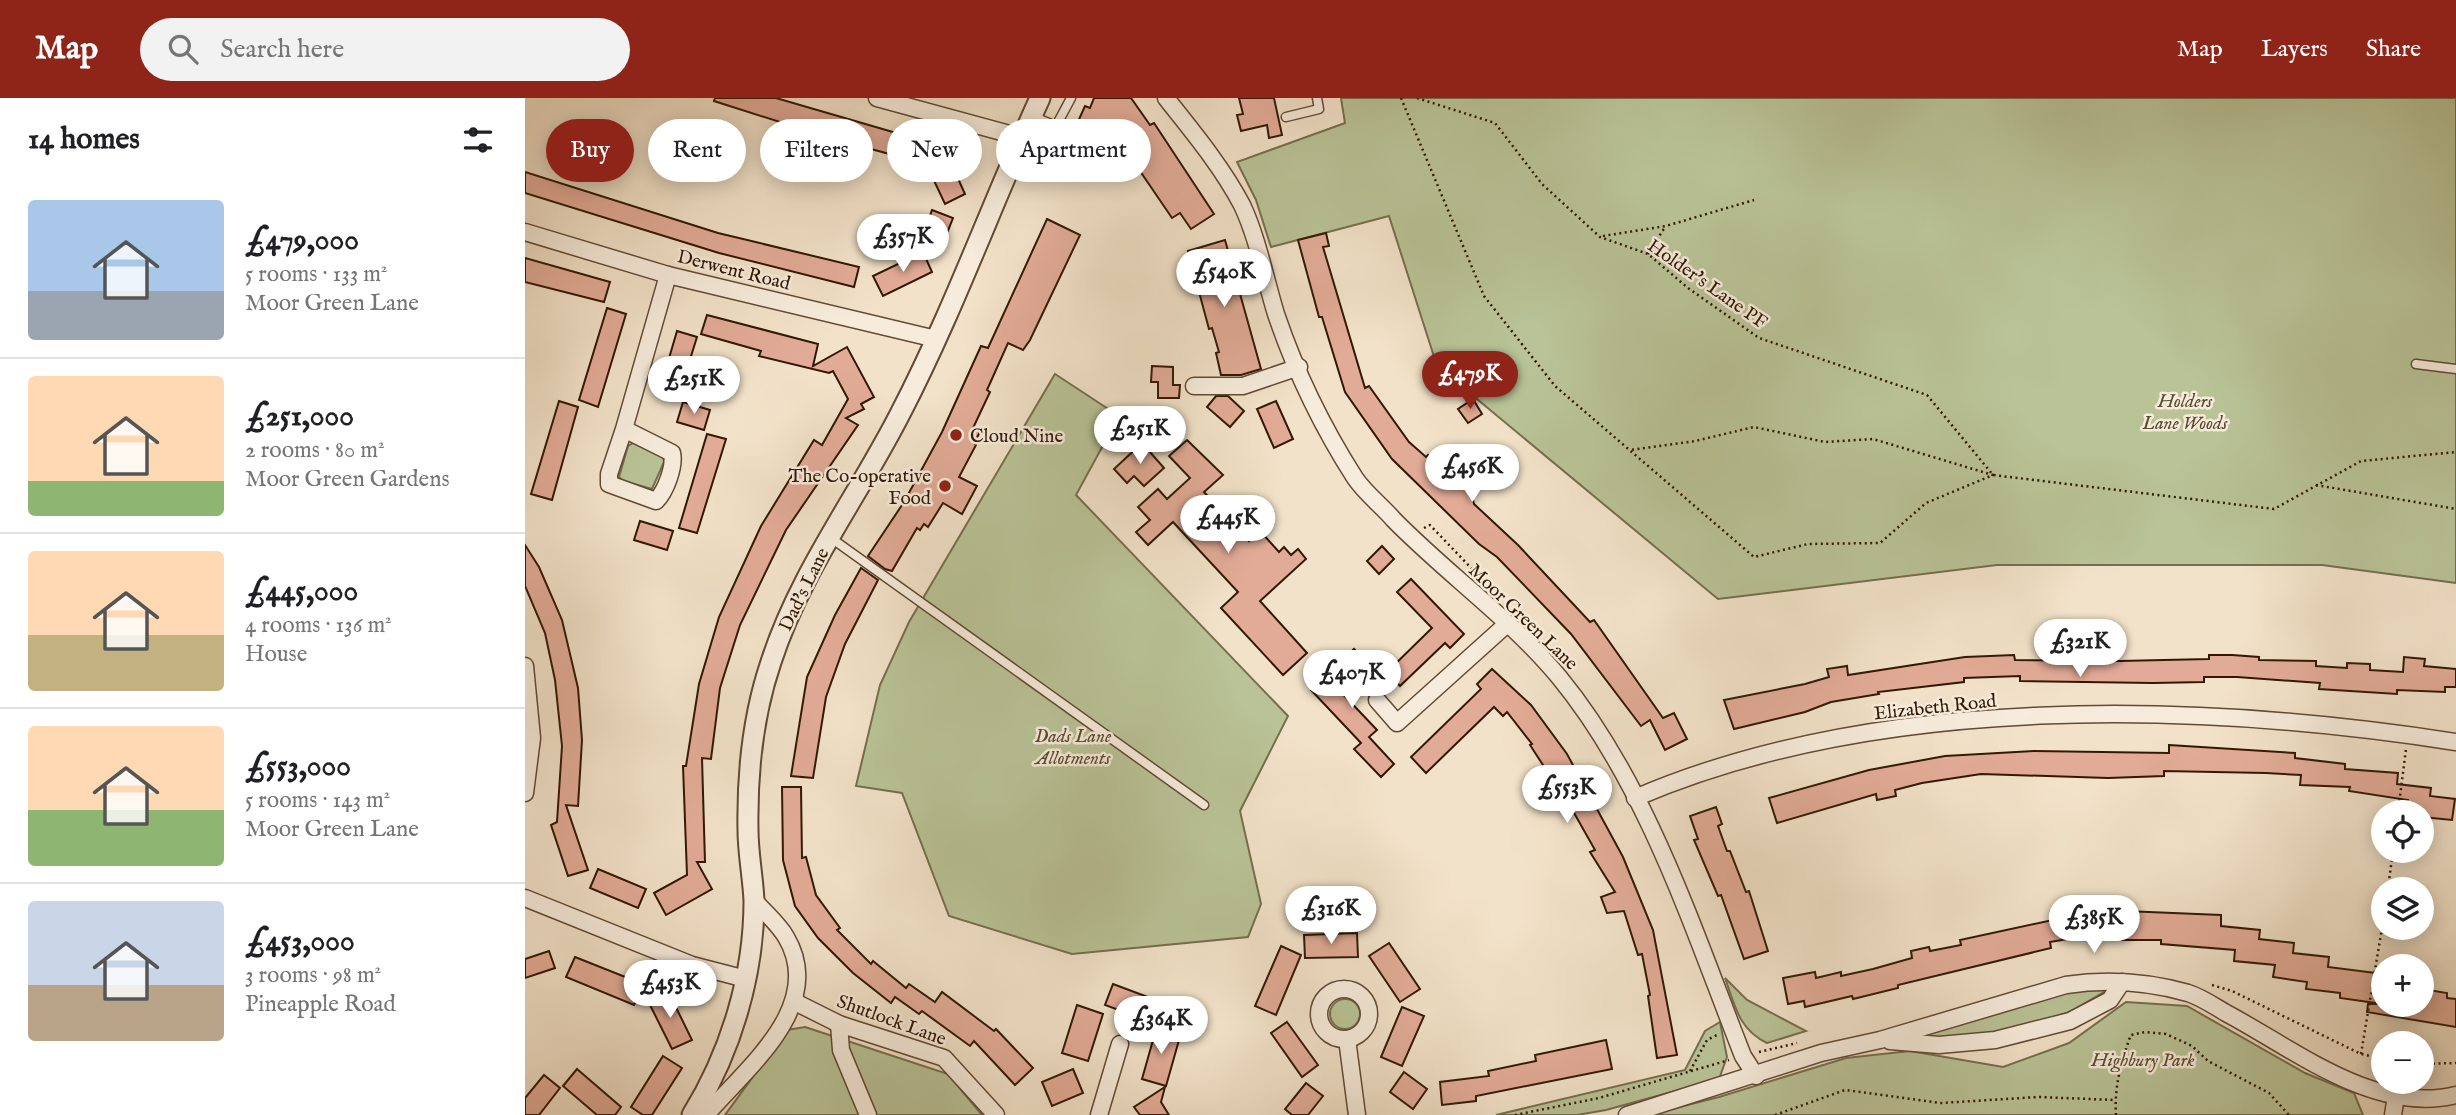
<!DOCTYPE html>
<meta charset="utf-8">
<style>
:root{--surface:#fff;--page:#f2f2f2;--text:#202124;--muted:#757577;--line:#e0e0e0;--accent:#8f2418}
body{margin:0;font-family:"IM FELL English",serif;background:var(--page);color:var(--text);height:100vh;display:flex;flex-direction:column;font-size:26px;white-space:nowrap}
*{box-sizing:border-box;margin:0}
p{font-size:23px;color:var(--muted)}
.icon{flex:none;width:38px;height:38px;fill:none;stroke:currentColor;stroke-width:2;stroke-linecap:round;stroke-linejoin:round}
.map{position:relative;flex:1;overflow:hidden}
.side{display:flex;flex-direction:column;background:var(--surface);width:525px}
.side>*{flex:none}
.banner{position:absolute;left:21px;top:21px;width:665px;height:63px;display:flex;gap:14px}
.buttons{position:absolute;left:1846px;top:702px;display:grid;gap:14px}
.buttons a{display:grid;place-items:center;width:63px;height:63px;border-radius:50%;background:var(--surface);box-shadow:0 4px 18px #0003;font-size:35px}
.price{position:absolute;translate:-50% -60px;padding:0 16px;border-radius:24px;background:#fff;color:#222;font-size:23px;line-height:46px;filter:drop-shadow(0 2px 4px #0008)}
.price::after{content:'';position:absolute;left:50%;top:42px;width:21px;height:16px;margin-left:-10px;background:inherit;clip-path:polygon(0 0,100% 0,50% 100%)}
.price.current{background:var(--accent);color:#fff}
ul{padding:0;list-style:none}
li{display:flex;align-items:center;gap:21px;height:175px;padding:0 28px}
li+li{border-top:2px solid var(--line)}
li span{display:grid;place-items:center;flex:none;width:196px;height:140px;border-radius:7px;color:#555}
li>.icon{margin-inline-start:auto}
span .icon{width:84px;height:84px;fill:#fffc;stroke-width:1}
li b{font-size:30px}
h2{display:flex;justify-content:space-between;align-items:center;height:84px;padding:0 28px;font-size:30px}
.chip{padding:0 24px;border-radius:32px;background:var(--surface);box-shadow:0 4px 18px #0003;font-size:24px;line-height:63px}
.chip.current{background:var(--accent);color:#fff}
header{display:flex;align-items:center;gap:42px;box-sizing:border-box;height:98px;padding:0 35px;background:var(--accent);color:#fff}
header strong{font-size:33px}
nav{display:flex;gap:38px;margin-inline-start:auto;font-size:24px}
.search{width:490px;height:63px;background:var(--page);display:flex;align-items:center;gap:18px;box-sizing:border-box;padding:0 24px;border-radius:38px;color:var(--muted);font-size:26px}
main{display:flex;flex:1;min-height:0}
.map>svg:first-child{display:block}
.green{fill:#b9c397;stroke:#766e4e;stroke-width:2}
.building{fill:#e2ab97;stroke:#321804;stroke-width:2}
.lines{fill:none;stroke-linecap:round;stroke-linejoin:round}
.service-casing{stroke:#624a35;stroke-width:11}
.minor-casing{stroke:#624a35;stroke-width:19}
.tertiary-casing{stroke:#624a35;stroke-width:23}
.path{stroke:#321804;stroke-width:2.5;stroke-dasharray:2 3.5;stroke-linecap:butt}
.service{stroke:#f7ecdc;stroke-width:8}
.minor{stroke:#f7ecdc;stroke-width:16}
.tertiary{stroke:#f7ecdc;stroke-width:19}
.poi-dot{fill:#8f2418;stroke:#f7ecdc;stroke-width:2.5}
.labels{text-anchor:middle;stroke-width:5;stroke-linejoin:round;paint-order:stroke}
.street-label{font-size:19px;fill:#321804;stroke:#f7ecdc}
.park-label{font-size:19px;font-style:italic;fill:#5a4b30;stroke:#f7ecdc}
.poi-label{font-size:19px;fill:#321804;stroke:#f7ecdc;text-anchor:start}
</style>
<header>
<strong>Map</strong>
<div class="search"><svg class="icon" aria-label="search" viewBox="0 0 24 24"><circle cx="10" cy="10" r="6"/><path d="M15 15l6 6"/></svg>Search here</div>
<nav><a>Map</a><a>Layers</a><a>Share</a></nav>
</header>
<main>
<section class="side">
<h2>14 homes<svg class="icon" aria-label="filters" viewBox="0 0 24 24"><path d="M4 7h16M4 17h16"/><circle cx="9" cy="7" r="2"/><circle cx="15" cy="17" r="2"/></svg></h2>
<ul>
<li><span style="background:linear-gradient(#a9c7e8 65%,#9aa5b1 0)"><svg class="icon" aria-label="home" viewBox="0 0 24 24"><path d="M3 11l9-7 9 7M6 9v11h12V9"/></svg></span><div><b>£479,000</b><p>5 rooms · 133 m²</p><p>Moor Green Lane</p></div></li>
<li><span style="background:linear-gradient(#ffd9b3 75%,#8fb573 0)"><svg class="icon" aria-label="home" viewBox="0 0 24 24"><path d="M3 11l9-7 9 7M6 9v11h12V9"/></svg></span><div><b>£251,000</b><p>2 rooms · 80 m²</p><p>Moor Green Gardens</p></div></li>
<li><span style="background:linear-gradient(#ffd9b3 60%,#c2b280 0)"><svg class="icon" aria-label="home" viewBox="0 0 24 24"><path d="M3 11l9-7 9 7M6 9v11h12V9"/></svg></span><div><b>£445,000</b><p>4 rooms · 136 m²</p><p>House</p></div></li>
<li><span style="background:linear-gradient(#ffd9b3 60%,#8fb573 0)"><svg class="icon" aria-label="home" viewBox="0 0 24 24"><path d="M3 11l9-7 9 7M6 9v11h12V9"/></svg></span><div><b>£553,000</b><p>5 rooms · 143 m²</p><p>Moor Green Lane</p></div></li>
<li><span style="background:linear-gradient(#c9d6e8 60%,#b9a48a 0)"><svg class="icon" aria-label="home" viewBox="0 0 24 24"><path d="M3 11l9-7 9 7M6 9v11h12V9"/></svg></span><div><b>£453,000</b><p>3 rooms · 98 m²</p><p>Pineapple Road</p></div></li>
</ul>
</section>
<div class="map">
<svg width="1931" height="1017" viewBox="0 0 1931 1017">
<rect width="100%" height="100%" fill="#f2e2c9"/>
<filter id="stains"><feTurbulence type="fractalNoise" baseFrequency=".00286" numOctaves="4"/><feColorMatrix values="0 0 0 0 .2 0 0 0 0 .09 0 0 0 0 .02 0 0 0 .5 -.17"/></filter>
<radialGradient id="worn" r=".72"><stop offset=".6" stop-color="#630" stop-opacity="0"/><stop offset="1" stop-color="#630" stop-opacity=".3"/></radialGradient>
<g class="green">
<polygon points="816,0 1931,0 1931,485 1797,467 1472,467 1193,501 912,268 864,118 746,149 731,102 712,64 820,25"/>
<polygon points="530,276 594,318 551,397 763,618 715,713 736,806 723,839 547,856 424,818 377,695 331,688 355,587 384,524"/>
<polygon points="108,345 138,358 139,364 127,391 98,383 94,379 103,348"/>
<path d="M1200,880L1222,902L1281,933L1242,945C1214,932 1210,908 1200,880Z"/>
<polygon points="1541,891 1584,891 1545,914 1470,938 1371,940"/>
<circle cx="820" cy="916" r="15"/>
<polygon points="1601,904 1662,908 1780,975 1829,995 1838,1017 1123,1017 1194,999 1321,960 1385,953 1478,969 1544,945"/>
<polygon points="1195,924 1202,959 1194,981 1081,1012 1052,1017 971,1017 1160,972 1180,933"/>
<polygon points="280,929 423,976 457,1017 200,1017 262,932"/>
</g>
<g class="building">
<polygon points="190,0 251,0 385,39 379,60 302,39 189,3"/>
<polygon points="569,0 606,0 625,27 629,25 689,116 666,131 655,115 647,120 587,32 572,61 555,53 565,34 551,28 560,8 565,10"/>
<polygon points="714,0 749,0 757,37 744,40 742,27 716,33 712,17 718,16"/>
<polygon points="417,45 440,96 420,106 396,55"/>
<polygon points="0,74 193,135 334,169 329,189 194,155 0,95"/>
<polygon points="407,112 428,120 418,145 397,140"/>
<polygon points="522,121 555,137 505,242 498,252 483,245 462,292 465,294 448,330 455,334 449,345 451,347 434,379 452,388 437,416 418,405 403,429 399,426 395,432 392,430 367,473 360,471 343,458 379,404 417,334 456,248 463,250"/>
<polygon points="801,135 804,148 798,149 840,290 844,288 884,344 901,359 903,357 920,375 923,371 946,393 949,406 993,447 1065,524 1069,522 1138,620 1149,615 1162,641 1140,652 1125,622 1116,628 1046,536 972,459 954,446 867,361 820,294 797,219 794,219 773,142"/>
<polygon points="700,142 736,271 716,277 696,277 691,255 694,254 687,230 684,231 663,153"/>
<polygon points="398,154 407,174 358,198 348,178"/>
<polygon points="0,160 85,184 79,204 0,184"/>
<polygon points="82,210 101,216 73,309 54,302"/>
<polygon points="182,217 293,246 288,268 322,249 349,299 336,306 339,311 321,320 333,327 261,432 215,527 195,590 186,661 177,660 180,764 172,764 187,791 141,817 129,795 162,777 158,668 161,668 174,586 194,519 236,428 289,342 297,347 323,301 308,273 304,275 234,258 236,253 176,236"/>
<polygon points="152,233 172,239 154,297 135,291"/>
<polygon points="627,268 648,269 648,287 655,287 654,300 633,300 633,284 626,284"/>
<polygon points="691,298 703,298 719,313 705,329 682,309"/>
<polygon points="948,301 957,316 943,325 933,311"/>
<polygon points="34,303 53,309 27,402 6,396"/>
<polygon points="751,303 768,341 749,350 732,311"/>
<polygon points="158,304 185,312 179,332 152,324"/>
<polygon points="182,336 201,341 172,435 154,430"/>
<polygon points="662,342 698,377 679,394 724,443 735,433 754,454 759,449 766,457 773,451 781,461 735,503 782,555 758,577 696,510 713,494 648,424 623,447 611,434 625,422 613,409 633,391 642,401 665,380 644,358"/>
<polygon points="617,345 639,370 619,388 609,378 602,385 589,371"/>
<polygon points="115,423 148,433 142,452 109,442"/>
<polygon points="0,447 14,469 37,522 53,590 57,642 53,708 41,707 63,772 43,778 26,727 32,724 37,648 30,582 20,535 0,488"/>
<polygon points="857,448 869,461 854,476 842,463"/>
<polygon points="336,470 353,482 320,546 301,599 288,680 266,678 282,579 310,517"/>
<polygon points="886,481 939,536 925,550 920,545 875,588 862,574 907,530 872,494"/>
<polygon points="829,551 844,566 815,593 852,632 844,639 869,666 856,679 829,651 836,645 786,592"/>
<polygon points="1489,557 1490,562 1594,563 1684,561 1684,557 1707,557 1734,559 1734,562 1791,563 1791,568 1822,570 1822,565 1845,566 1845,572 1878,574 1879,559 1900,561 1899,568 1931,571 1931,589 1920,589 1920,594 1872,592 1872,596 1794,591 1795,585 1712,579 1679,579 1679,584 1628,585 1495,583 1495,578 1439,580 1439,584 1353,594 1354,596 1306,604 1280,614 1209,631 1199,602 1280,586 1304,579 1302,571 1322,568 1323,577 1440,559"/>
<polygon points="967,571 1006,607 1042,656 1098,759 1128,832 1152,957 1132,960 1123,898 1125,897 1117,856 1113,857 1099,813 1082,815 1076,799 1090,794 1065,754 1070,752 1031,683 1029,684 1005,647 1007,646 982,614 978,618 969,609 901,675 886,659 956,591 952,586"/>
<polygon points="1644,647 1770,655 1770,660 1820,666 1820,671 1873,675 1872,686 1906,690 1905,698 1930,701 1927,722 1897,719 1897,714 1881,714 1883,702 1824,693 1825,689 1775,687 1776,677 1741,675 1639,673 1639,678 1583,680 1456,676 1397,685 1370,692 1371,698 1352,702 1351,696 1252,725 1244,700 1344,672 1420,658 1509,653 1644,655"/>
<polygon points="257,689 276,689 277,760 281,759 291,797 315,830 312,832 346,866 348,863 381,890 384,886 410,904 417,894 469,933 471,931 508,970 490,987 449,943 445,948 397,913 394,916 370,899 366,905 328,875 293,840 270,808 258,762"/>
<polygon points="1191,709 1197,726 1193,728 1202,753 1205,753 1221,794 1224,793 1243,853 1219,861 1196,797 1193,798 1169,742 1173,741 1165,718"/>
<polygon points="73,771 121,791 113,810 65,790"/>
<polygon points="1575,812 1696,817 1696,828 1735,832 1734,841 1769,845 1768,855 1804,859 1803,869 1858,876 1858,906 1815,900 1815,895 1781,891 1782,884 1748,879 1750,867 1709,863 1710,852 1636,846 1636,842 1597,842 1597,838 1560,840 1560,838 1525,844 1526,850 1373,887 1373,890 1328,901 1327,898 1280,909 1279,903 1263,906 1258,880 1290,874 1291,880 1316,874 1316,878 1348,871 1387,860 1386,853 1404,849 1405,853 1436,847 1435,842 1542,819 1542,815"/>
<polygon points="832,835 833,859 780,860 779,837"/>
<polygon points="864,845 895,891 875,904 844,858"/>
<polygon points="756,848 776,857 751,917 730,908"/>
<polygon points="24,853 30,870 0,880 0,861"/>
<polygon points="50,859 118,886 109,907 41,879"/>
<polygon points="588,886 639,905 632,926 580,907"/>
<polygon points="1897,891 1922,895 1922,900 1931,901 1931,929 1842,914 1843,906 1897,906"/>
<polygon points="143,893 167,942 147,951 123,903"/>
<polygon points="552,907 578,916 563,963 537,955"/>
<polygon points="877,909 899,918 877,968 856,959"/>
<polygon points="762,924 793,967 777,979 746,935"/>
<polygon points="632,928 656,935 641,988 617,981"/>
<polygon points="1081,942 1087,971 951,998 951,1003 917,1007 915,984 964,978 963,973 1011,963 1010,957"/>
<polygon points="138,958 157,970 127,1017 118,1017 106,1009"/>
<polygon points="52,971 96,1009 90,1017 72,1017 38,988"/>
<polygon points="548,971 558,995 527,1008 517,984"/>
<polygon points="879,974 902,991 888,1011 865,994"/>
<polygon points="19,977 35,990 14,1017 0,1017 0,1000"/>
<polygon points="781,985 798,998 783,1017 767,1017 760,1011"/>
<polygon points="640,989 636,1004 644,1017 615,1017 609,1009"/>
</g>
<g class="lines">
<g class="service-casing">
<g id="service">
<polyline points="507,18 531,28 546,0"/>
<polyline points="761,19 794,11 792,0"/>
<polyline points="1891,266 1931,271"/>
<polyline points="306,440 679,707"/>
</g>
</g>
<g class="minor-casing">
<g id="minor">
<polyline points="352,0 499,40"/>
<path d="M641,0C668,34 697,69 717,107C733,141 740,180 751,216C770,272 798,330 830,380C840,395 857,408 869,422C922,476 986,521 1034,579C1122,686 1168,831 1218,958L1231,978"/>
<polyline points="0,134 143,177 411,241"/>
<polyline points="669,288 718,288 774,269"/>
<path d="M99,331L84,376V386L131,403C141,393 150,368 147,355L99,331L143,177"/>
<polyline points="0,568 7,640 0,695"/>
<polyline points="852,602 872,625 982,526"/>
<path d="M1110,700C1354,595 1673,604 1931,644"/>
<polyline points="0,800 167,867 221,881"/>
<circle cx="819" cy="916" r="25"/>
<polyline points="270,904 314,926 419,960 471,1017"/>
<polyline points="314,926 316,952 343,1017"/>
<polyline points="822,941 832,1017"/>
<polyline points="1365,943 1414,947 1470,942 1545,923 1585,902 1597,884"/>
<path d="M181,1017C221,970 302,908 261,839C253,825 239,814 229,802"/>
<polyline points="574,1017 595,946"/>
<path d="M1102,1017L1296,955L1355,942L1541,887C1581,881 1624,884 1663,895C1676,899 1689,908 1701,915C1769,951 1850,1017 1931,997"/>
<polyline points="1868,1017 1871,998"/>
</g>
</g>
<g class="tertiary-casing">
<path id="tertiary" d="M167,1017C206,954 229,877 229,803C228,779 223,756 223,732C222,677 228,617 246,564C275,474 332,400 375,316C428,214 467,105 515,0"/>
</g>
<g class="path">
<polyline points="876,0 959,198 1030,288 1229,459 1283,446 1355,445 1401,405 1468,377 1348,341 1300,344 1229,329 1170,343 1106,352"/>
<polyline points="892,0 970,25 1017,86 1075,139 1123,156 1163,190 1234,240 1402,297 1468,377 1749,411 1836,363 1931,354"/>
<polyline points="1078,138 1141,128 1229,102"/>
<polyline points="1123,156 1140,129"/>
<polyline points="1791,387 1931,411"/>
<polyline points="899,430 905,427 947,471"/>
<polyline points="1873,714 1881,651"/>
<polyline points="1863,791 1868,752"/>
<polyline points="1687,887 1707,893 1836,956 1858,961"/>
<polyline points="1234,954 1272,945"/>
<polyline points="1836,956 1858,824"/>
<polyline points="1897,966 1931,965"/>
<polyline points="1165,973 1182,942 1192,937"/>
<polyline points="990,1017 1074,1000 1204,962"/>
<polyline points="1250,1017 1320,992 1416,1005 1513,999 1590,1002"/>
<path d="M1591,1017C1589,991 1596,962 1606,937L1620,934L1641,936L1667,948L1683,963L1744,995L1764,1017"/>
</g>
<use href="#service" class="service"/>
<use href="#minor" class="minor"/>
<use href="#tertiary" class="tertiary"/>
</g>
<g class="poi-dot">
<circle cx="431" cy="337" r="7"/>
<circle cx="420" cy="388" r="7"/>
</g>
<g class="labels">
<g class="street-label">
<text transform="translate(209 171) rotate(14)" y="7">Derwent Road</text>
<text transform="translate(1183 185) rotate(35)" y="7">Holder's Lane PF</text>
<text transform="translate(278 491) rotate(-64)" y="7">Dad's Lane</text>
<text transform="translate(999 518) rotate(44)" y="7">Moor Green Lane</text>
<text transform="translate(1410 608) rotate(-6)" y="7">Elizabeth Road</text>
<text transform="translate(367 921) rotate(20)" y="7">Shutlock Lane</text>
</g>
<g class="park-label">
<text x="1660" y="309">Holders<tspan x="1660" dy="22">Lane Woods</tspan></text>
<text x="548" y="644">Dads Lane<tspan x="548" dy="22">Allotments</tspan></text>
<text x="1618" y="968">Highbury Park</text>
</g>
<g class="poi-label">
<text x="445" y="344">Cloud Nine</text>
<text x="406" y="384" text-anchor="end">The Co-operative<tspan x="406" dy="22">Food</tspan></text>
</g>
</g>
<rect width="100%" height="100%" filter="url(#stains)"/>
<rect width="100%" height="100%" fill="url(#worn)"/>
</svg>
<div class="buttons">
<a><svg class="icon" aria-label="locate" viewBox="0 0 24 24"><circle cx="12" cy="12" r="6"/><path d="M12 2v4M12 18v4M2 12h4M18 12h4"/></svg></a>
<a><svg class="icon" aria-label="layers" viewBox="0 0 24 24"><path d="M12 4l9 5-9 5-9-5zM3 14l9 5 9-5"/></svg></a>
<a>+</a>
<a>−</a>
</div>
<b class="price" style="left:378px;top:176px">£357K</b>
<b class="price" style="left:699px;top:211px">£540K</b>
<b class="price current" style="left:945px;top:313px">£479K</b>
<b class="price" style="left:169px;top:318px">£251K</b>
<b class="price" style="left:615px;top:368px">£251K</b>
<b class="price" style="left:947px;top:406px">£456K</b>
<b class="price" style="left:703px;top:457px">£445K</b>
<b class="price" style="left:1555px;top:581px">£321K</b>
<b class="price" style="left:827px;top:612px">£407K</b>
<b class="price" style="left:1042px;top:727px">£553K</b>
<b class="price" style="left:806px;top:848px">£316K</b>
<b class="price" style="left:1569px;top:857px">£385K</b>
<b class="price" style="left:145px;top:922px">£453K</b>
<b class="price" style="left:636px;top:958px">£364K</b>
<div class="banner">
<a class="chip current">Buy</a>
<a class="chip">Rent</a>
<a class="chip">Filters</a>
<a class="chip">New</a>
<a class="chip">Apartment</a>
</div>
</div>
</main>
